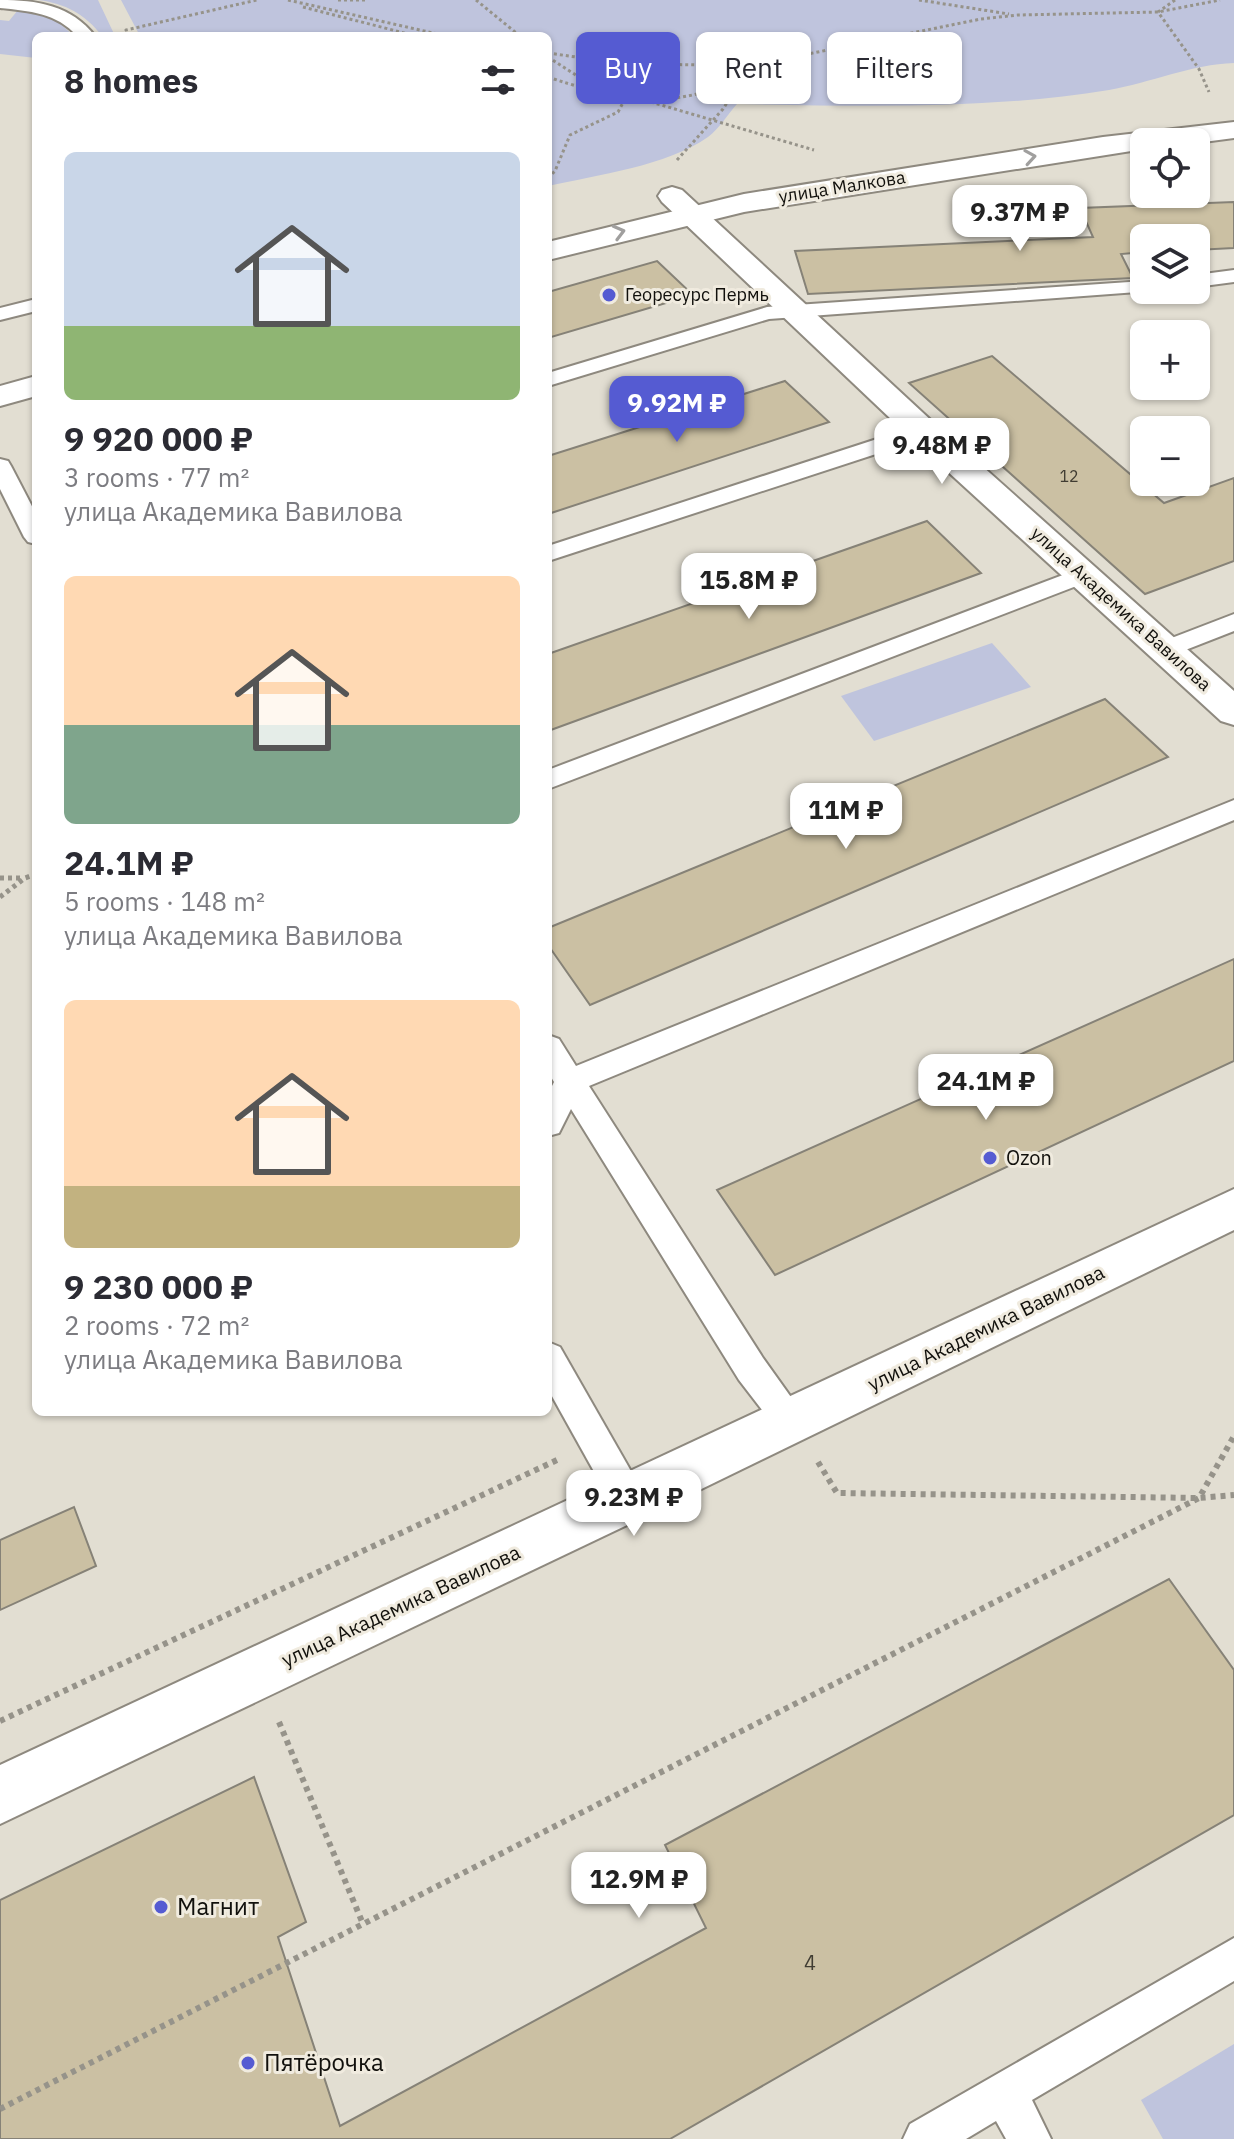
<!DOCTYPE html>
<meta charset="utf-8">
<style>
:root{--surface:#fff;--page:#f7f7f7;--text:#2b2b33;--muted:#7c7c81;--accent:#555bd2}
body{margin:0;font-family:"IBM Plex Sans",sans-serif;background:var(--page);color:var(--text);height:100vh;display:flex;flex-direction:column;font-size:30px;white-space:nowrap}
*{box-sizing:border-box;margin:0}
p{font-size:26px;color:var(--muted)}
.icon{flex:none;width:44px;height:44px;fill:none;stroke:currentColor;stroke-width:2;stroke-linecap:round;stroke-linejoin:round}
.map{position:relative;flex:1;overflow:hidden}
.panel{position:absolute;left:32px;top:32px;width:520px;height:1384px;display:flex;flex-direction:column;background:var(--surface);border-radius:12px;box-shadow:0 2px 6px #0004}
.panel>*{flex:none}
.top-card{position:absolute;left:576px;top:32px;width:538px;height:72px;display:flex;gap:16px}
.controls{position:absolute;left:1130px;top:128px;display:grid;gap:16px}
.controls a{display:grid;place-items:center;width:80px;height:80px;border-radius:12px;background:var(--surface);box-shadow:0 2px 6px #0004;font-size:40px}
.price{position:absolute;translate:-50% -68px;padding:0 18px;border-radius:16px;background:#fff;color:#222;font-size:26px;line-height:52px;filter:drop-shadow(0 2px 4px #0008)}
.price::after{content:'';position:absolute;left:50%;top:48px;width:24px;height:18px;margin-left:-12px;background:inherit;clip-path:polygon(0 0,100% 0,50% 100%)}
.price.active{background:var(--accent);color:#fff}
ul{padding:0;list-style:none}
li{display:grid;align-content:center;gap:16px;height:424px;padding:0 32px}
li span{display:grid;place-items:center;height:248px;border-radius:12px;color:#555}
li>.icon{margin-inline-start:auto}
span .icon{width:144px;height:144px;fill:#fffc;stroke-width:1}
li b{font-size:34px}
h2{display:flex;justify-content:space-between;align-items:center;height:96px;padding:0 32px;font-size:34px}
.tag{padding:0 28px;border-radius:12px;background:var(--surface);box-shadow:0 2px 6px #0004;font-size:28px;line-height:72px}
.tag.active{background:var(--accent);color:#fff}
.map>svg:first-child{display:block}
.green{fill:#bfc4dd}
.building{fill:#cbc0a3;stroke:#868277;stroke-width:2}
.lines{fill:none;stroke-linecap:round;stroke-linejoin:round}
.lane-casing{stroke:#8e897f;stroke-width:4}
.street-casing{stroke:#8e897f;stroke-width:4}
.primary-casing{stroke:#8e897f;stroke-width:4}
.path-far2{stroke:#96938a;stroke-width:3;stroke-dasharray:3 3;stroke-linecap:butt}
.path-far1{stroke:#96938a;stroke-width:5;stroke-dasharray:4 4;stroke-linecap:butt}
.path{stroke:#96938a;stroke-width:6;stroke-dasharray:5 5;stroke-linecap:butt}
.lane{fill:#fff;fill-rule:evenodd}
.street{fill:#fff;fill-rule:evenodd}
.primary{fill:#fff;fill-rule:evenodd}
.oneway{stroke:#a09f9e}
.poi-dot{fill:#555bd2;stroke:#f0ebdf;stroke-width:3}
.labels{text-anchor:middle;stroke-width:6;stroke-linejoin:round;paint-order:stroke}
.number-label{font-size:16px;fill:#403c32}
.far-street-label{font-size:18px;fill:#11100c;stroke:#f0ebdf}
.far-poi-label{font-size:18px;fill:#11100c;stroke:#f0ebdf;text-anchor:start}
.poi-label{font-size:20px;fill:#11100c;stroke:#f0ebdf;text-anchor:start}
.street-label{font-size:20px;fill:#11100c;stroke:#f0ebdf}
.near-number-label{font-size:20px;fill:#403c32}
.near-poi-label{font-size:24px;fill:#11100c;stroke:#f0ebdf;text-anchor:start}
</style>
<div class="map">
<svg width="1234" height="2139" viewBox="0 0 1234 2139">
<rect width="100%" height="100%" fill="#e2ded2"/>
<g class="green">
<path d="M39,0H98L115,36H102C85,14 66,4 39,0Z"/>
<path d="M121,0H1234V63C1192,64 1150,83 1109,90C987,110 860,106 737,104C727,115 719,129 708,137C667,166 597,175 548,186V36H140Z"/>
<polygon points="18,10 55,19 74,36 36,36 36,58 0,54 0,20 9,21"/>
<polygon points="992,643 1031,687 874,741 841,696"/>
<polygon points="1234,2044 1234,2139 1163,2139 1141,2100"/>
</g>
<g class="building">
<polygon points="1234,202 1234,248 1196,250 1196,238 1144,238 1144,252 1121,254 1133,278 808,294 795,251 1093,237 1080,208"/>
<polygon points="657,261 693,295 548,338 548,292"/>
<polygon points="992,356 1164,503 1234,478 1234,561 1145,594 909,383"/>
<polygon points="785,381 829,422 548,514 548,456"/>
<polygon points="927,521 981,573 548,731 548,654"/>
<polygon points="1105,699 1168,757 590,1005 548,945 548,928"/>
<polygon points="1234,959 1234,1061 775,1275 717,1190"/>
<polygon points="74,1507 96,1566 0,1610 0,1540"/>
<polygon points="1169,1579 1234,1670 1234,1815 670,2139 0,2139 0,1900 254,1777 306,1922 278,1937 340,2126 706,1928 665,1845"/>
</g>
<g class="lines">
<g class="lane-casing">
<g id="lane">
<path d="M0,0C37,0 71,5 95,36H77C57,13 29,11 0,8Z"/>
<polygon points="1234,270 1234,282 1196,287 1196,275"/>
<polygon points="1144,281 1144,290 1151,291 769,319 548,386 548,373 767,307"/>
<polygon points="36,299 36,311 0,320 0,308"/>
<polygon points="923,424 934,431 931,436 548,561 548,546"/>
<polygon points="0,459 8,461 11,466 36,514 36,544 28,542 24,537 0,489"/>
<polygon points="1084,567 1092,570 1096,575 1092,580 548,789 548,770"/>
<polygon points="1234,614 1234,631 1165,658 1156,656 1153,650 1156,644"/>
<polygon points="1234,800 1234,820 589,1086 763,1358 808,1421 803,1432 791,1436 779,1432 739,1380 571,1109 559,1133 548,1136 548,1094 554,1082 548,1072 548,1035 559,1039 576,1066"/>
<polygon points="548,1342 560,1347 640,1487 646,1499 640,1511 628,1515 616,1511 548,1389"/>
<polygon points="1234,1938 1234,1981 1032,2100 1051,2139 1006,2139 996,2121 966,2139 903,2139 910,2124"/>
</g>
</g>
<g class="street-casing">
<g id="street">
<polygon points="672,187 682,190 935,424 1234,691 1234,725 1221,721 911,438 662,202 658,196 662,190"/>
<polygon points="1234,1189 1234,1230 646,1516 0,1824 0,1765"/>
</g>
</g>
<g class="primary-casing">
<g id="primary">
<polygon points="1234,122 1234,138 1196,143 1144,142 1144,149 744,212 548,260 548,242 744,194 1103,137"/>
<polygon points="36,376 36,396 0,406 0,386"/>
</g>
</g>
<g class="path-far2">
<polyline points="288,0 446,36"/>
<polyline points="338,0 365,0"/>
<polyline points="476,0 520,36"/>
<polyline points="919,0 1009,14"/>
<polyline points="1175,0 1158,12 1199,69 1209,92"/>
<polyline points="303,7 416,36"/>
<polyline points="130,36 126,30 257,0"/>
<polyline points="548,53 625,64 712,65 798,56 981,19 1018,15 1158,12 1220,0"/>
<polyline points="548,57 588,83 637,98"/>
<path d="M548,77C658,114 689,103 792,58"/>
<polyline points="651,102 814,150"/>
<polyline points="677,160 723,109 741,81"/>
<polyline points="548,178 555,171 570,135 618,112 625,99"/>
</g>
<g class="path-far1">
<polyline points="0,878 23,878"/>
<polyline points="0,897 25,878 36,874"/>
</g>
<g class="path">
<polyline points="818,1462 837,1493 1199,1498 1234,1495"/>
<polyline points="0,1721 557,1460"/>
<polyline points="279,1722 363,1924"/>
<polyline points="0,2109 1199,1498 1234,1436"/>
</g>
<use href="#lane" class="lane"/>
<use href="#street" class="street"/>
<use href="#primary" class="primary"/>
</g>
<defs><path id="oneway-chevron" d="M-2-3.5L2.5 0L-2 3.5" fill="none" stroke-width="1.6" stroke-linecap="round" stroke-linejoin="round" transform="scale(2)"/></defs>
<g class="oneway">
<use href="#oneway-chevron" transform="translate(1030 157) rotate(-9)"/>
<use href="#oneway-chevron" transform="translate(619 232) rotate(-15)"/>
</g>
<g class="poi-dot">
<circle cx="609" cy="295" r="8"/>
<circle cx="990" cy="1158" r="8"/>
<circle cx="161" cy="1907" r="8"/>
<circle cx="248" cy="2063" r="8"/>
</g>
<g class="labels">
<g class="number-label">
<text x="1069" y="482">12</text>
</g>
<g class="far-street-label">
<text transform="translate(842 187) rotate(-9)" y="6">улица Малкова</text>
<text transform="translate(1121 609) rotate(42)" y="6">улица Академика Вавилова</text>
</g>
<g class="far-poi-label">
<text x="625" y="301">Георесурс Пермь</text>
</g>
<g class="poi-label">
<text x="1006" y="1165">Ozon</text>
</g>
<g class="street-label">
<text transform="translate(986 1328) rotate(-26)" y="7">улица Академика Вавилова</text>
<text transform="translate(401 1606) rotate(-25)" y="7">улица Академика Вавилова</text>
</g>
<g class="near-number-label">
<text x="810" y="1970">4</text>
</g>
<g class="near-poi-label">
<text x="177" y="1915">Магнит</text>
<text x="264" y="2071">Пятёрочка</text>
</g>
</g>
</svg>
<div class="controls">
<a><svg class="icon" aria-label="locate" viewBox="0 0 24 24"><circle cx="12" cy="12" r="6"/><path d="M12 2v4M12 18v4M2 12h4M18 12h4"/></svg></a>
<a><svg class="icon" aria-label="layers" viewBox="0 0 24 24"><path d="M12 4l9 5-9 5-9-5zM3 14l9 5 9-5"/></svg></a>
<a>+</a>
<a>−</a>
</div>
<b class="price" style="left:1020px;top:253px">9.37M ₽</b>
<b class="price active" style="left:677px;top:444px">9.92M ₽</b>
<b class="price" style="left:942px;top:486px">9.48M ₽</b>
<b class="price" style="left:749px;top:621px">15.8M ₽</b>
<b class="price" style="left:846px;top:851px">11M ₽</b>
<b class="price" style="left:986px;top:1122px">24.1M ₽</b>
<b class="price" style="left:634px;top:1538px">9.23M ₽</b>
<b class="price" style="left:639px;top:1920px">12.9M ₽</b>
<div class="top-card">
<a class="tag active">Buy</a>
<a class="tag">Rent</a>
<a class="tag">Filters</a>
</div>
<section class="panel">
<h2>8 homes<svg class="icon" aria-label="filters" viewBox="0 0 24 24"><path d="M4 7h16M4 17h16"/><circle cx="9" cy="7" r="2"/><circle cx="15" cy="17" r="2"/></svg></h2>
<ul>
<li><span style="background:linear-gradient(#c9d6e8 70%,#8fb573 0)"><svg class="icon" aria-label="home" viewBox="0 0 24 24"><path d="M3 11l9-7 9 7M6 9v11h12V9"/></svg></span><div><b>9 920 000 ₽</b><p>3 rooms · 77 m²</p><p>улица Академика Вавилова</p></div></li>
<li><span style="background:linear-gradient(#ffd9b3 60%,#7fa58c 0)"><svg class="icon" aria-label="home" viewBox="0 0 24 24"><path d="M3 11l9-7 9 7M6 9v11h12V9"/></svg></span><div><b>24.1M ₽</b><p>5 rooms · 148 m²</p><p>улица Академика Вавилова</p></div></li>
<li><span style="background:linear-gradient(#ffd9b3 75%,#c2b280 0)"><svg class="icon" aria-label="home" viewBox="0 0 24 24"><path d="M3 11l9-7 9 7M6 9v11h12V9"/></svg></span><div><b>9 230 000 ₽</b><p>2 rooms · 72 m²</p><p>улица Академика Вавилова</p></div></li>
</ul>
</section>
</div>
